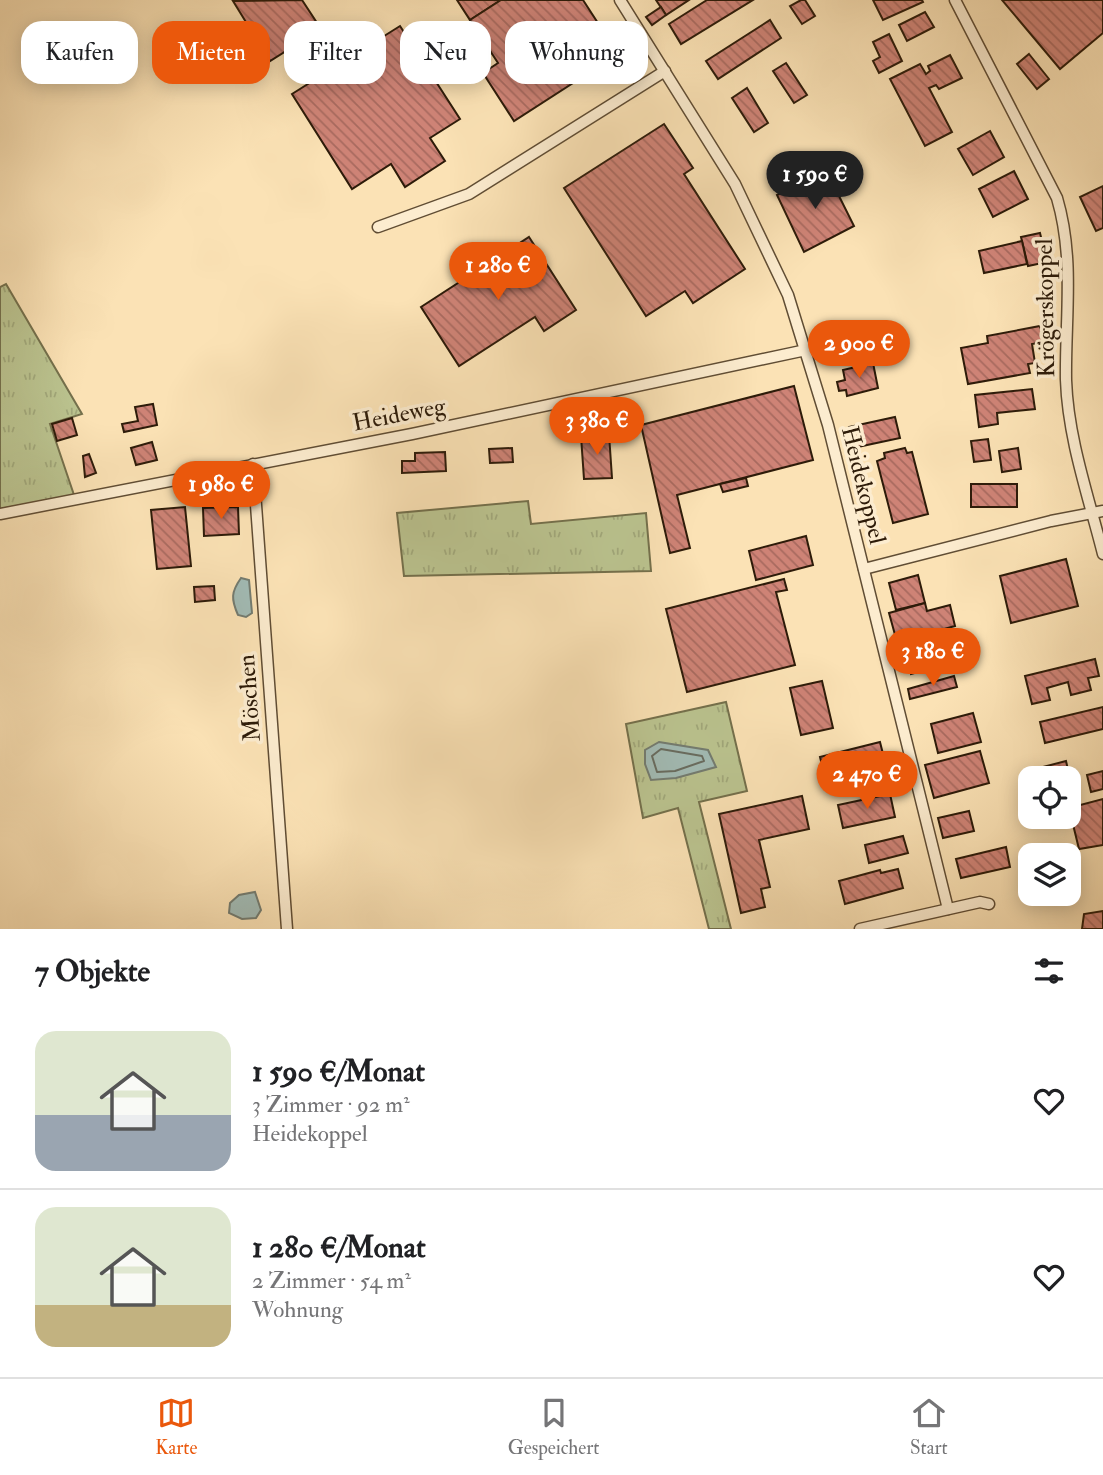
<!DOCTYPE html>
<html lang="de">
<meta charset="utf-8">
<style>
:root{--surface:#fff;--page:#f6f6f6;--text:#202124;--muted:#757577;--line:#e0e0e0;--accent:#ea580c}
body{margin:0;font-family:"IM FELL Double Pica",serif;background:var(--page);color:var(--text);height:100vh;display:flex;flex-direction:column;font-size:26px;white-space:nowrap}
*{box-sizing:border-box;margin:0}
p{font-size:23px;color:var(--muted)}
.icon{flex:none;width:38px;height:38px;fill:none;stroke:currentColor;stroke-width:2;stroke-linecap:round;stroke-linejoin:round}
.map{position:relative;height:929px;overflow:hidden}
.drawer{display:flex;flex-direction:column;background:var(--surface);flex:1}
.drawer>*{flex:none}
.top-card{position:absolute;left:21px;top:21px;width:700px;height:63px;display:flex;gap:14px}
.tools{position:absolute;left:1018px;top:766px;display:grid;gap:14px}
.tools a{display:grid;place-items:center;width:63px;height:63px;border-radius:14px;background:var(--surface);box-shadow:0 4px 18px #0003;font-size:35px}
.price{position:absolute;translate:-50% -60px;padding:0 16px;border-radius:24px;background:var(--accent);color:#fff;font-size:23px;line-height:46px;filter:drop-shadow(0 2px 4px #0008)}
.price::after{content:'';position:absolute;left:50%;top:42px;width:21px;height:16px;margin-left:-10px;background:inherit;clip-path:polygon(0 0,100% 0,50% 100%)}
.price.on{background:#222;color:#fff}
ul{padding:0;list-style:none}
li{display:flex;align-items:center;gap:21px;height:175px;padding:0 35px}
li+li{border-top:2px solid var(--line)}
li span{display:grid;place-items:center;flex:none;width:196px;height:140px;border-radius:21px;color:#555}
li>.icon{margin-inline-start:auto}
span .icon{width:84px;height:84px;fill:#fffc;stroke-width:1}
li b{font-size:30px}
h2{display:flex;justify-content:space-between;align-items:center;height:84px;padding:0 35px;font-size:30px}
.tag{padding:0 24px;border-radius:21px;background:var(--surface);box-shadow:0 4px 18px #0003;font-size:24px;line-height:63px}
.tag.on{background:var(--accent);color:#fff}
.dock{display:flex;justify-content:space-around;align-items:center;height:98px;border-top:2px solid var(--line);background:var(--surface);font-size:19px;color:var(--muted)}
.dock a{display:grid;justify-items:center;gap:4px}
.dock .on{color:var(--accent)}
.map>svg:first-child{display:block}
.grass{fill:url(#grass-tufts);stroke:#74704c;stroke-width:2}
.water{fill:#a2bcb6;stroke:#737c71;stroke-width:2}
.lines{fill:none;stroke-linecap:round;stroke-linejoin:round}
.shore{stroke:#686c60;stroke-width:2}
.building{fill:url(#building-back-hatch);stroke:#2d1b09;stroke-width:2}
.minor-casing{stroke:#604d34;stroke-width:13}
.minor{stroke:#fceccf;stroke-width:10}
.labels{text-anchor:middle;stroke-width:7;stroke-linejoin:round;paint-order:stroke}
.street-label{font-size:24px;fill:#2d1b09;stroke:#fceccf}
</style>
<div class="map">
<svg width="1103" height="929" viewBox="0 0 1103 929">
<defs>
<pattern id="grass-tufts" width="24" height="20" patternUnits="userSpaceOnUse" patternTransform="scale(1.75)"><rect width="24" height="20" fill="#bbc490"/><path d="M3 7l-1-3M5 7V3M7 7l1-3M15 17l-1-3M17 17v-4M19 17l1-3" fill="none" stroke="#a1a87b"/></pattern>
<pattern id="building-back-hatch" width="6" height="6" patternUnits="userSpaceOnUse" patternTransform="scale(1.75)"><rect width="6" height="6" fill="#ce8376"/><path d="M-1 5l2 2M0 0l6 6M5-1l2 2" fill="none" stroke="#a86a5f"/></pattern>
</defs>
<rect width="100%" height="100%" fill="#fbe2b5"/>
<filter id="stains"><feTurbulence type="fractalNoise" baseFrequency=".00286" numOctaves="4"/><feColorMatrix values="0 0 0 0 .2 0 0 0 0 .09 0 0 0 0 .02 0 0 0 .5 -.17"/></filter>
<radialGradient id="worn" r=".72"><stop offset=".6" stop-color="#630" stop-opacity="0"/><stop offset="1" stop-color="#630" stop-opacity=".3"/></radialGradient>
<g class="grass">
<polygon points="6,284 82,414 50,424 74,495 0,509 0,287"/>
<polygon points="528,501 531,524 646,513 651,571 404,576 397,513"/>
<polygon points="726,702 747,791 699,802 731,929 709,929 678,808 643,818 626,724"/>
</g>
<g class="water">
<path d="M241,578L249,580L252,613L246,617L238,615C231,599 231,592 241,578Z"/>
<polygon points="659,742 708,750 716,767 676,778 651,780 645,764 645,750"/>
<polygon points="255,892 261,910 256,918 242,919 229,913 230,903 239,895"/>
</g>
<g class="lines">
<polygon class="shore" points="661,749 702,756 704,761 675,771 657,772 652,756"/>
</g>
<g class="building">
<polygon points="302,0 321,29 270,61 233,1"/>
<polygon points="457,0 501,0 470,20"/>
<polygon points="501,0 583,0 618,54 514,121 483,73 498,63 470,20"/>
<polygon points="656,0 689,0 666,15"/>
<polygon points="707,0 753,0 681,44 669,24"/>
<polygon points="801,0 805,0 815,16 802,24 790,6"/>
<polygon points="873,0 922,0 923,2 883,20"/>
<polygon points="1002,0 1103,0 1103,33 1060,69"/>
<polygon points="661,7 666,15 652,25 646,17"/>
<polygon points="925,12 934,27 907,41 899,25"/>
<polygon points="770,20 781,38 718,79 706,61"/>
<polygon points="400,26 460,119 430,138 445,161 405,187 391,164 352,189 292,94"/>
<polygon points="889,34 902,61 879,73 873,61 880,57 873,42"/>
<polygon points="1029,54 1049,79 1037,89 1017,64"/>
<polygon points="950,55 962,78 939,89 936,85 929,88 952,132 925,146 890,79 920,64 926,74 930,71 928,66"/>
<polygon points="786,63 807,95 794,103 773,71"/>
<polygon points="747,88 768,123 754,132 732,98"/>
<polygon points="664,124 693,168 684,174 745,269 693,303 685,291 646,316 564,188"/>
<polygon points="990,131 1004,157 973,175 958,149"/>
<polygon points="826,170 854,226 804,252 777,195"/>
<polygon points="1014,171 1028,199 993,217 979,189"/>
<polygon points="1103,186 1103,228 1096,231 1080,197"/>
<polygon points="1040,233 1047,262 1028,266 1021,237"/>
<polygon points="529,237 576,310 544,331 535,317 459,366 421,307"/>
<polygon points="1022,241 1027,264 984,273 979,251"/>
<polygon points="1040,326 1043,342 1032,344 1035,363 1028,364 1030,373 968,384 961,348 988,343 987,336"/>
<polygon points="873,363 878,388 847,396 846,390 839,391 837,382 845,380 843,370"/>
<polygon points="794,386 813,460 677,495 690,548 670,553 641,425"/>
<polygon points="1032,389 1035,409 997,413 998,424 979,427 975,395"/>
<polygon points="153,404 157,425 124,432 122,424 138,421 135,407"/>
<polygon points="895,417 900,438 853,448 849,427"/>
<polygon points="72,418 77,435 57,441 52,424"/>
<polygon points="609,434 612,478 584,479 581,436"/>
<polygon points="988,439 991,460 974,462 971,441"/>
<polygon points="152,442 157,460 136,465 131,448"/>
<polygon points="512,448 513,462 490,463 489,449"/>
<polygon points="905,448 907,453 912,452 928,514 893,523 877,461 885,458 884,453"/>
<polygon points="1018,448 1021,469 1002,472 999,451"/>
<polygon points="445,452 446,471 402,473 402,461 415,461 415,453"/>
<polygon points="89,454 96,473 85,477 83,456"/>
<polygon points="746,478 748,486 723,492 720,484"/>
<rect x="971" y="484" width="46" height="23"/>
<polygon points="185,507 191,566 157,569 151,510"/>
<polygon points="238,507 239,534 204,536 203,508"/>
<polygon points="806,536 813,565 756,580 749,551"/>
<polygon points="1066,559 1078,606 1011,623 1000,576"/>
<polygon points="918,575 925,603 896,610 889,583"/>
<polygon points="784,579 787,590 776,592 795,665 687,692 666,609"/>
<polygon points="214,586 215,600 195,602 194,587"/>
<polygon points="925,603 927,611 950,605 955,626 897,642 889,613"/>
<polygon points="940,642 946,664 911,674 905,652"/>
<polygon points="1095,659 1099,676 1088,678 1091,690 1071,695 1068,682 1047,688 1050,700 1032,704 1025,676"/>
<polygon points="954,676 957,687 910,699 908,689"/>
<polygon points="822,681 833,728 801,735 790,688"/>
<polygon points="1103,707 1103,729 1045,743 1040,722"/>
<polygon points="973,713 981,742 938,753 931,724"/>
<polygon points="880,742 886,766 826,781 820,757"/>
<polygon points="980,751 989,783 934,798 925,765"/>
<polygon points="1066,761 1071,783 1069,779 1046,779 1043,767"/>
<polygon points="1103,771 1103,789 1091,792 1087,775"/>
<polygon points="890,794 895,817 843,828 838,805"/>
<polygon points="802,796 809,829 759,840 770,887 761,889 765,907 741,913 719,814"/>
<polygon points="1103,799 1103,845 1079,849 1069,808"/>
<polygon points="969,811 974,831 943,838 938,818"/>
<polygon points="903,836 908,853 869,863 865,845"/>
<polygon points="1006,847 1010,867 961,878 956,859"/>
<polygon points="898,869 903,888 845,904 839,881 880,870 881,873"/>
<polygon points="1103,911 1103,929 1082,929 1084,914"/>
</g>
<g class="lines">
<g class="minor-casing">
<g id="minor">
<polyline points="620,0 735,184 788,295 828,425 948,909"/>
<path d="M955,0L1057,198C1075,259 1065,319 1066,380C1068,439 1089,498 1103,554"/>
<polyline points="378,227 469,194 665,71"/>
<polyline points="253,464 287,929"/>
<polyline points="0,514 412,434 806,350"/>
<polyline points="864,569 1051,521 1103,511"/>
<polyline points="860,929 980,902 989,904"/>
</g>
</g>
<use href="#minor" class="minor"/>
</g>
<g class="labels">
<g class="street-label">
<text transform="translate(1045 308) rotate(-91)" y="8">Krögerskoppel</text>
<text transform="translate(399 414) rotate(-11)" y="8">Heideweg</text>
<text transform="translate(864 485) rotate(76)" y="8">Heidekoppel</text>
<text transform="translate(249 698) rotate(-94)" y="8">Möschen</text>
</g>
</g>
<rect width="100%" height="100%" filter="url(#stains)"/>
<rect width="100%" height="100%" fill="url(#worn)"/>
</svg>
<div class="tools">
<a><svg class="icon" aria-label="locate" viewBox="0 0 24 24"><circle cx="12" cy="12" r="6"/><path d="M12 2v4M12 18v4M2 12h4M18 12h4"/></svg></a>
<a><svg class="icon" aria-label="layers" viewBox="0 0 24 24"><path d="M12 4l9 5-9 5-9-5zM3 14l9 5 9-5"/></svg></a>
</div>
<b class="price on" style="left:815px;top:211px">1 590 €</b>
<b class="price" style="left:498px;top:302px">1 280 €</b>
<b class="price" style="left:859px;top:380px">2 900 €</b>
<b class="price" style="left:597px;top:457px">3 380 €</b>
<b class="price" style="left:221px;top:521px">1 980 €</b>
<b class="price" style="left:933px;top:688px">3 180 €</b>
<b class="price" style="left:867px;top:811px">2 470 €</b>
<div class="top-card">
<a class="tag">Kaufen</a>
<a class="tag on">Mieten</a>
<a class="tag">Filter</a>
<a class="tag">Neu</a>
<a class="tag">Wohnung</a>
</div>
</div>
<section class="drawer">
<h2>7 Objekte<svg class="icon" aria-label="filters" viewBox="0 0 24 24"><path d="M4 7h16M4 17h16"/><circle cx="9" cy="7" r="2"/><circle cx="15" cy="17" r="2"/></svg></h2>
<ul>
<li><span style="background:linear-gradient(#dfe7d0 60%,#9aa5b1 0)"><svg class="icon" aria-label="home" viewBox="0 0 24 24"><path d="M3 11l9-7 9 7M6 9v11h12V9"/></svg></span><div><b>1 590 €/Monat</b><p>3 Zimmer · 92 m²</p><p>Heidekoppel</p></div><svg class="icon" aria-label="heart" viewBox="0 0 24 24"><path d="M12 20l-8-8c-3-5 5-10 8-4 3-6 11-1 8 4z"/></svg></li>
<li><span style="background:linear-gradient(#dfe7d0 70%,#c2b280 0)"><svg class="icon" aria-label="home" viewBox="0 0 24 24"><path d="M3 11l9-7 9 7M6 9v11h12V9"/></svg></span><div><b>1 280 €/Monat</b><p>2 Zimmer · 54 m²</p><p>Wohnung</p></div><svg class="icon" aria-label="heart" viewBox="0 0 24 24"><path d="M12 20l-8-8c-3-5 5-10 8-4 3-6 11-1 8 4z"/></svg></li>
</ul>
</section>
<nav class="dock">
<a class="on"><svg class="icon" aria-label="map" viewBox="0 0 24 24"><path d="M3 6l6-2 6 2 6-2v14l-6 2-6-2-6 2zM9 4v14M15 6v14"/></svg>Karte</a>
<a><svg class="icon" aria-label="saved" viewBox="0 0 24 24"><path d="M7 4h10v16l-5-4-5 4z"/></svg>Gespeichert</a>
<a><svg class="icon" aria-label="home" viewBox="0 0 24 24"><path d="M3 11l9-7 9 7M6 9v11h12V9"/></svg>Start</a>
</nav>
